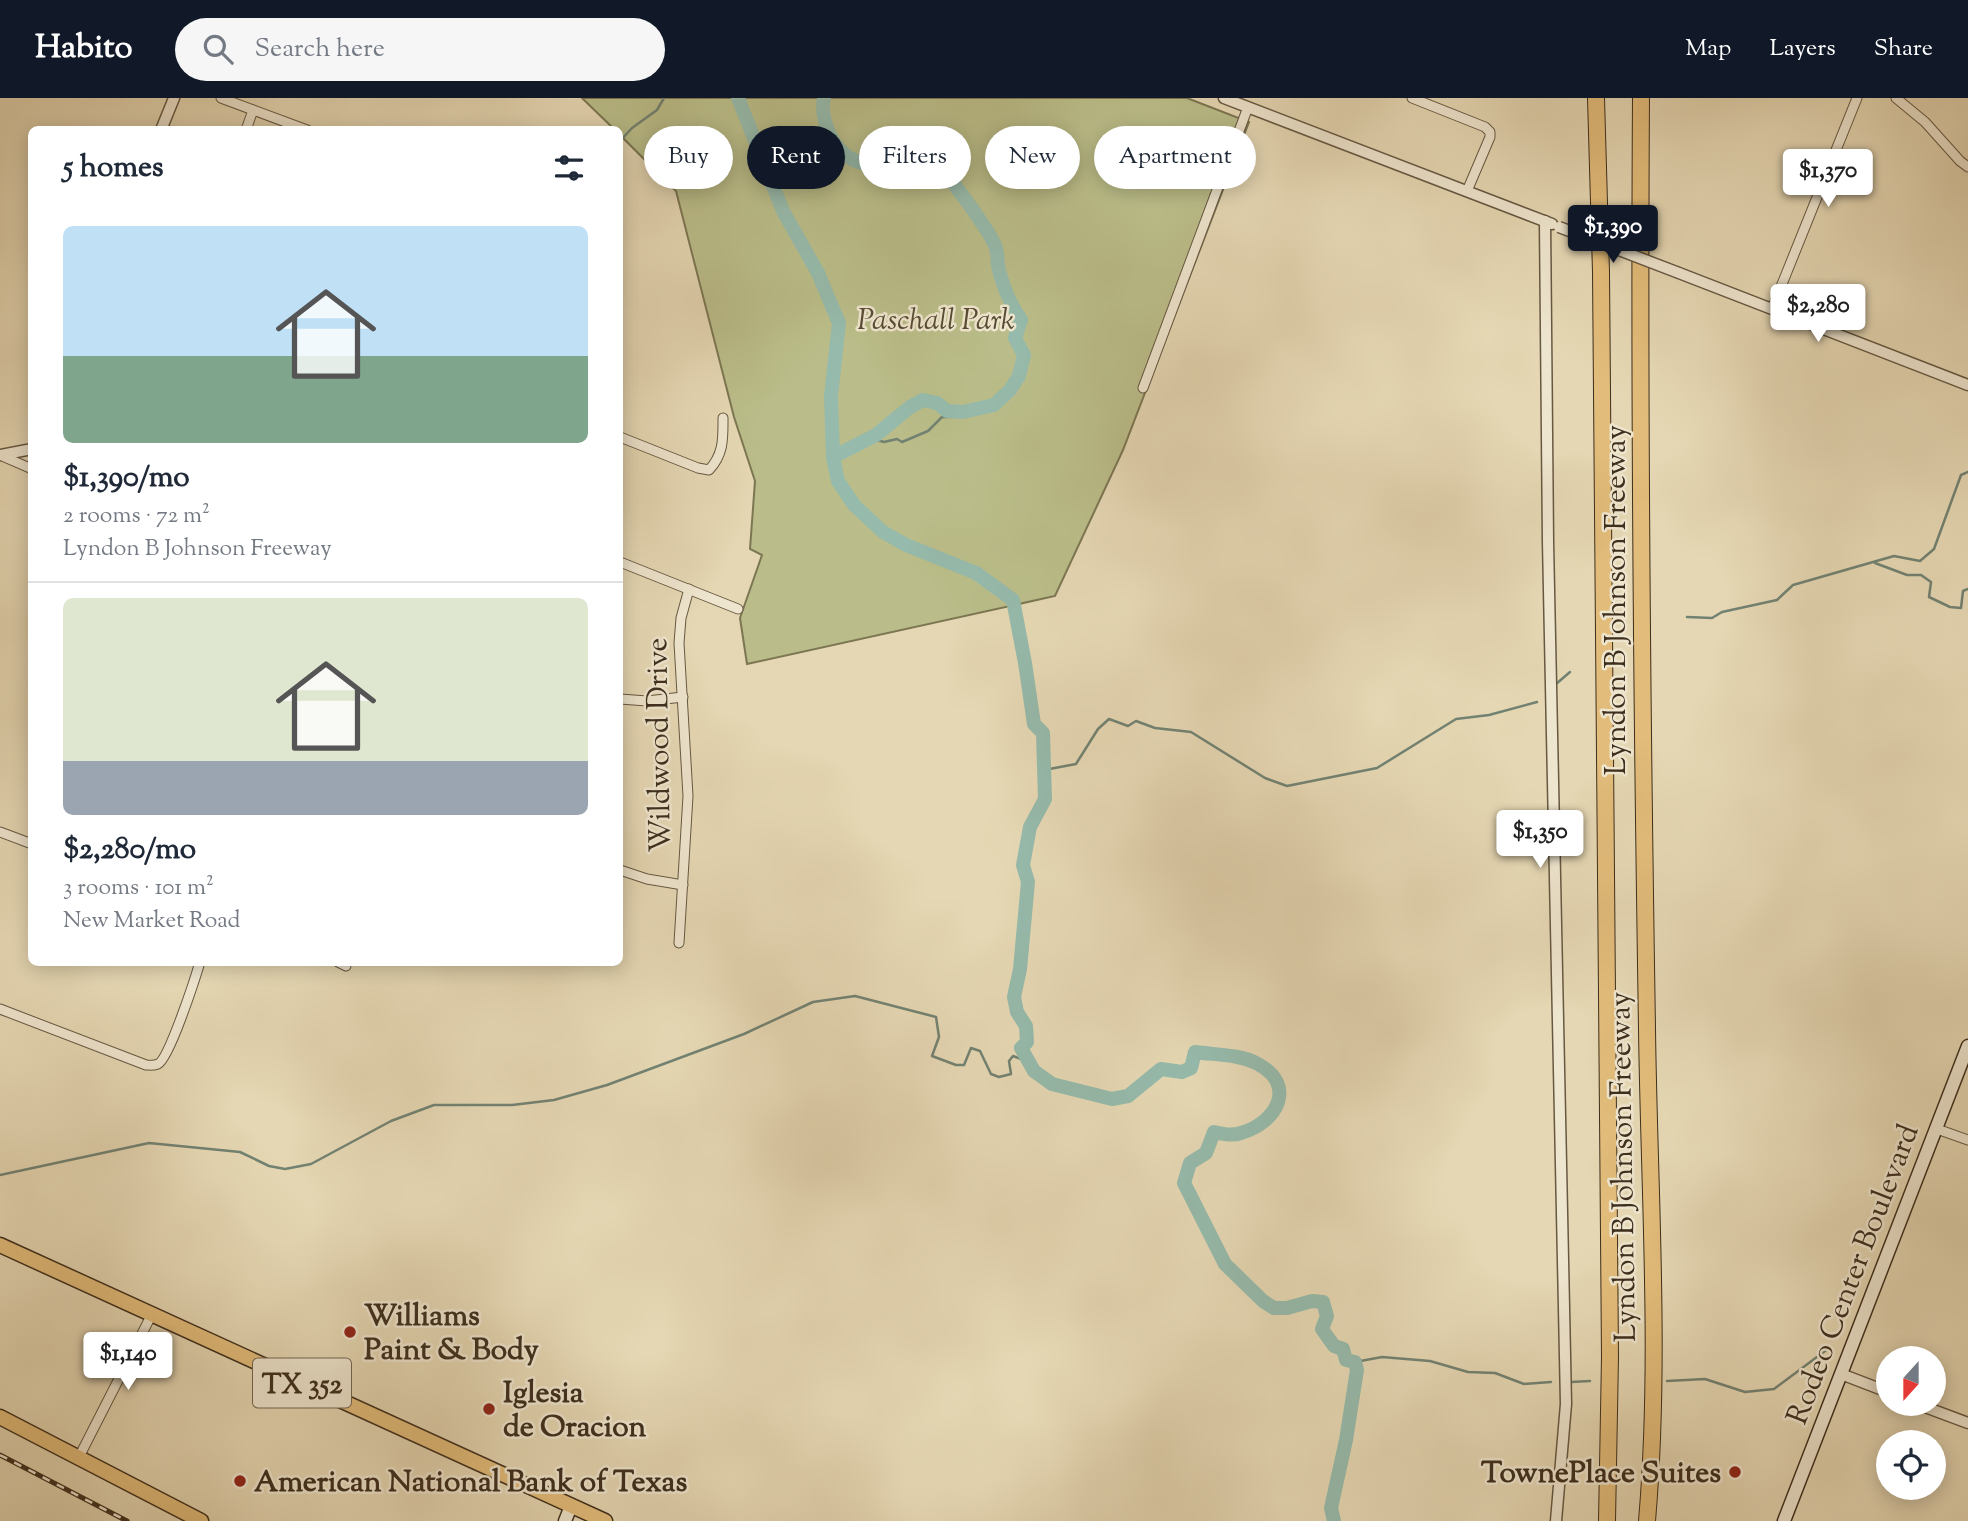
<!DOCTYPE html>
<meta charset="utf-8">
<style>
:root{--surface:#fff;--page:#f6f6f7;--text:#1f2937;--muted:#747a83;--line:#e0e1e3;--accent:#111827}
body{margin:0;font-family:"Sorts Mill Goudy",serif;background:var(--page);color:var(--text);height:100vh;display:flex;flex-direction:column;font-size:26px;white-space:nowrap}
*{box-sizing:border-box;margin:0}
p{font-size:23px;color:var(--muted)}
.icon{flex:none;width:38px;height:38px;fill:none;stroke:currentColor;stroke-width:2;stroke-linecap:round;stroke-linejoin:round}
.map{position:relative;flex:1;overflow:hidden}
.drawer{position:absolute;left:28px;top:28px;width:595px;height:840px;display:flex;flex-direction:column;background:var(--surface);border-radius:10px;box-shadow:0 4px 18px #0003}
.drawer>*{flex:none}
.guide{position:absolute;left:644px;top:28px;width:665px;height:63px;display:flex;gap:14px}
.needle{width:46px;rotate:201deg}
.buttons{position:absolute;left:1876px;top:1248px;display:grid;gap:14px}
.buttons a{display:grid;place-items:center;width:70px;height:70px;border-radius:50%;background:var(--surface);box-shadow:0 4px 18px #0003;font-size:35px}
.price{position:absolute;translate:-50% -60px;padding:0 16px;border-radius:7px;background:#fff;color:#222;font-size:23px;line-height:46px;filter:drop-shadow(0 2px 4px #0008)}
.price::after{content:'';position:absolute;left:50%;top:42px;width:21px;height:16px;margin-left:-10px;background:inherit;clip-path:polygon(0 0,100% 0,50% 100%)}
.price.on{background:var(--accent);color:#fff}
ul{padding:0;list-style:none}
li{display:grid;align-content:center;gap:14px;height:371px;padding:0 35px}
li+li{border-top:2px solid var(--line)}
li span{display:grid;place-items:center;height:217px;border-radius:10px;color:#555}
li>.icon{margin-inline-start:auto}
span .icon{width:126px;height:126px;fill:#fffc;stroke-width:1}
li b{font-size:30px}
h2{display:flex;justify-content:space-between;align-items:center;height:84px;padding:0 35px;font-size:30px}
.pill{padding:0 24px;border-radius:32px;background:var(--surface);box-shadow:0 4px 18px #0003;font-size:24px;line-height:63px}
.pill.on{background:var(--accent);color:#fff}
header{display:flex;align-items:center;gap:42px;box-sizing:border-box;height:98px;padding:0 35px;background:var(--accent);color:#fff}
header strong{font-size:33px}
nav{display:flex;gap:38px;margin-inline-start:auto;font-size:24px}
.search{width:490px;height:63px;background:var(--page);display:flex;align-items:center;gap:18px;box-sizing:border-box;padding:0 24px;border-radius:38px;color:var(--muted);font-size:26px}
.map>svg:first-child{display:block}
.green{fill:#babd89;stroke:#7c7653;stroke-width:2}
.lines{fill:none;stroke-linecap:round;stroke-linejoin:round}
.stream{stroke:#728272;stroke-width:2.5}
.river{stroke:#96baab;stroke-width:14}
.minor-casing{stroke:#675842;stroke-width:11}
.tertiary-casing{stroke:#675842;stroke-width:13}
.secondary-casing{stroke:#3d2e1d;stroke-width:15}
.primary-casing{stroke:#3d2e1d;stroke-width:17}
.motorway-casing{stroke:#3d2e1d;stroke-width:18}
.minor{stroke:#eee5ce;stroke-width:9}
.tertiary{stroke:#eee5ce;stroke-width:10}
.secondary{stroke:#eee5ce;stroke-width:12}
.primary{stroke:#e2bc7a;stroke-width:14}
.motorway{stroke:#e2bc7a;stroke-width:16}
.rail-casing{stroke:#3d2e1d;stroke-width:5}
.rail{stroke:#eee5ce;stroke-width:2.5;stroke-dasharray:8;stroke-linecap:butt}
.tertiary-bridge-casing{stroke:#675842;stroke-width:13;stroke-linecap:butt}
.tertiary-bridge{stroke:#eee5ce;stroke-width:10}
.poi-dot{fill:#8f2418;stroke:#eee5ce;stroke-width:2.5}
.labels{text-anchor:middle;stroke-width:5;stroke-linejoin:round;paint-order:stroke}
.shield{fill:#eee5ce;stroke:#726552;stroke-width:2}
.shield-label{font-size:28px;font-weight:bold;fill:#3d2e1d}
.park-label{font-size:30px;font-style:italic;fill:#564b33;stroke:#eee5ce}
.street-label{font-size:30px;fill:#3d2e1d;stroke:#eee5ce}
.poi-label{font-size:30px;font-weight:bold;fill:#3d2e1d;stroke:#eee5ce;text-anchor:start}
</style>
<header>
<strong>Habito</strong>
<div class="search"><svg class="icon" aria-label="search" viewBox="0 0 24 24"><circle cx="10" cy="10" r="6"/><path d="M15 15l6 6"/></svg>Search here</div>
<nav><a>Map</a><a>Layers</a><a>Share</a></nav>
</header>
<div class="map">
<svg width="1968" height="1423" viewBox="0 0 1968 1423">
<rect width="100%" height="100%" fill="#e5d7b3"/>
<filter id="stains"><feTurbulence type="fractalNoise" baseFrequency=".00286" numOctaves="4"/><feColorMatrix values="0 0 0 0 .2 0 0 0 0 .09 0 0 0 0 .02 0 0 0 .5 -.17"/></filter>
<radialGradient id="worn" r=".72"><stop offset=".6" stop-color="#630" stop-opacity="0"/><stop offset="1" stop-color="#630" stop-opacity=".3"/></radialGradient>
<polygon class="green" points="582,0 1187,0 1249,24 1123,352 1055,498 747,566 740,520 762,457 750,451 755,383 734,319 676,93 620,37 620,32 614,31"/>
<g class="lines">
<g class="stream">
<polyline points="620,43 632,30 657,12 664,0"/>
<polyline points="870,340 884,344 897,341 902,344 928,333 942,319 951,319 959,313"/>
<polyline points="1875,465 1907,477 1921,477 1931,484 1929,499 1950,509 1961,510 1963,493 1968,491"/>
<polyline points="1687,519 1712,520 1722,514 1777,502 1793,487 1894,458 1920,463 1934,451 1961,377 1968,374"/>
<polyline points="1556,586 1570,574"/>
<polyline points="1044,672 1076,666 1098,631 1109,621 1128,628 1136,623 1155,630 1191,634 1265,680 1287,688 1377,670 1456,621 1489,617 1537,604"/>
<polyline points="0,1077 149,1045 240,1054 269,1068 285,1071 311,1066 391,1023 434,1007 512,1007 554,1002 607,987 744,936 813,904 855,898 936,919 939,939 932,958 956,967 964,967 971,950 980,953 991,976 999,979 1011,976 1009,963 1013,958 1029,964"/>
<polyline points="1355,1264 1382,1259 1430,1263 1468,1274 1495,1275 1524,1286 1551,1284"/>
<polyline points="1667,1283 1705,1281 1745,1294 1774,1291 1829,1250"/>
<polyline points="1571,1284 1590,1283"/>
</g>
<g class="river">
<path d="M738,0L783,113L818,175L839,225L831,298L833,359L838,383L854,407L883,434L906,447L976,475L1013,502L1025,565L1034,626L1043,635L1045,701L1030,729L1023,767L1028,784L1020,871L1014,899L1017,914L1026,928L1027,944L1021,950L1034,973L1052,986L1112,1001L1128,998L1161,971L1182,974L1191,970L1195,954C1215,957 1240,956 1258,966C1298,988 1276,1025 1241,1035C1232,1038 1223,1036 1214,1034L1206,1055L1190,1065L1184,1085L1225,1166L1263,1203L1274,1210H1287L1312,1203L1323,1204L1327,1218L1322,1231L1334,1248L1343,1251L1346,1262L1355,1264L1357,1272L1346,1342L1331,1410L1334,1423"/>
<path d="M824,0C818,29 843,72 877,65C882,64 887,59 891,56L897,57C911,78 938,67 954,86C963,98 992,137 996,150C998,157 997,165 999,172C1003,189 1011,207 1021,222L1015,240L1024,257L1019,278L1010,292L994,307L963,314L947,313L937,305L923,302L910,309L876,337L833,359"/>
</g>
<g class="minor-casing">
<g id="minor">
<polyline points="221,0 307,32"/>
<polyline points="1412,0 1485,29 1490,34 1490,39 1467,93"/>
<polyline points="1896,0 1925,24 1960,63 1968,69"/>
<polyline points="246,32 253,12"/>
<polyline points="1772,211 1857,0"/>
<polyline points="1143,290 1248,9"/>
<path d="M620,339L698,370L709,372C724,356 723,340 723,320"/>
<polyline points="0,357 32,371"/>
<polyline points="620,464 738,511"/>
<polyline points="620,601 647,603 683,599"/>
<polyline points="0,734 32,746"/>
<polyline points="620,772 647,781 683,787"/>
<polyline points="679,845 688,698 679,545 681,520 689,491"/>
<polyline points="338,864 346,868"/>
<path d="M0,911L146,967C150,967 154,968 158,966C169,961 195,881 200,864"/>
<polyline points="1937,1031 1968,1042"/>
<polyline points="79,1359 152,1216"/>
</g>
</g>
<g class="tertiary-casing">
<g id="tertiary">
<polyline points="1224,0 1552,126"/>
<polyline points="161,32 174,0"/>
<polyline points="1545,123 1548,444 1566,1306 1556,1423"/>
<polyline points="1679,175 1968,287"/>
<polyline points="0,357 32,351"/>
<polyline points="1841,1276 1888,1294"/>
<polyline points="1917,1306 1968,1325"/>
</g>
</g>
<g class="secondary-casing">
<g id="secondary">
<polyline points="565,1423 571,1408"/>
<polyline points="1784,1423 1968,948"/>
</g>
</g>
<g class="primary-casing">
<g id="primary">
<polyline points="0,1147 605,1423"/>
<polyline points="0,1319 201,1423"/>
</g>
</g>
<g class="motorway-casing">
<g id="motorway">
<polyline points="1596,0 1601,174 1610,1259 1607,1423"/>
<path d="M1641,0C1639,310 1642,620 1647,930C1649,1094 1661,1259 1647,1423"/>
</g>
</g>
<use href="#minor" class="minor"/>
<use href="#tertiary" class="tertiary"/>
<use href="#secondary" class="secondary"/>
<use href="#primary" class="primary"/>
<use href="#motorway" class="motorway"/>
<g class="rail-casing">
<polyline id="rail" points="0,1357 127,1423"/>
</g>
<use href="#rail" class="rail"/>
<g class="tertiary-bridge-casing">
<polyline id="tertiary-bridge" points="1559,129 1679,175"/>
</g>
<use href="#tertiary-bridge" class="tertiary-bridge"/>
</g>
<g class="poi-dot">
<circle cx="350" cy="1234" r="7"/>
<circle cx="489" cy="1311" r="7"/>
<circle cx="1735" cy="1374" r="7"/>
<circle cx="240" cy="1383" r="7"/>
</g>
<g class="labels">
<rect class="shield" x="253" y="1260.5" width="98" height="49" rx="5"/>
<g class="shield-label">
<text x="302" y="1295">TX 352</text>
</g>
<g class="park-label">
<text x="936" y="231">Paschall Park</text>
</g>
<g class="street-label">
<text transform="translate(1615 502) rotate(-90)" y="10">Lyndon B Johnson Freeway</text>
<text transform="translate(658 647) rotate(-91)" y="10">Wildwood Drive</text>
<text transform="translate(1622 1069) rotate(-91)" y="10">Lyndon B Johnson Freeway</text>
<text transform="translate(1852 1176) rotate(-69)" y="10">Rodeo Center Boulevard</text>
</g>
<g class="poi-label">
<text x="364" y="1227">Williams<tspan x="364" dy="34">Paint &amp; Body</tspan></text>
<text x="503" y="1304">Iglesia<tspan x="503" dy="34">de Oracion</tspan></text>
<text x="1721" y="1384" text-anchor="end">TownePlace Suites</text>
<text x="254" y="1393">American National Bank of Texas</text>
</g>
</g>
<rect width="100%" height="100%" filter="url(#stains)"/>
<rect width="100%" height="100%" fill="url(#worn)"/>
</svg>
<div class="buttons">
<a><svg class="needle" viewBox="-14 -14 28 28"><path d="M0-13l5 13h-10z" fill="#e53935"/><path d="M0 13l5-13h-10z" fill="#747a83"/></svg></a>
<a><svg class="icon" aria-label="locate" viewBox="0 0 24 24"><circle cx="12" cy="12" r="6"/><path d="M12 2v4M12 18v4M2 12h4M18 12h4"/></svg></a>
</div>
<b class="price" style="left:1828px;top:111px">$1,370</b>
<b class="price on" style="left:1613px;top:167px">$1,390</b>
<b class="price" style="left:1818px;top:246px">$2,280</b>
<b class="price" style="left:1540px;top:772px">$1,350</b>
<b class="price" style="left:128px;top:1294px">$1,140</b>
<div class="guide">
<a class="pill">Buy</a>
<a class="pill on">Rent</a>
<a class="pill">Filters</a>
<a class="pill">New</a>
<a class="pill">Apartment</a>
</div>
<section class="drawer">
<h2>5 homes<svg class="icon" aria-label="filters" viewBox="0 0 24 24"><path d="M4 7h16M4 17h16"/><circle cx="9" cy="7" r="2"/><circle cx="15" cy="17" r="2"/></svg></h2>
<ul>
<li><span style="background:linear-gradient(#bfe0f5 60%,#7fa58c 0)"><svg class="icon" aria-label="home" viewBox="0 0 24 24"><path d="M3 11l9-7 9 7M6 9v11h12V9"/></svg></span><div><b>$1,390/mo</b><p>2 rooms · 72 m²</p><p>Lyndon B Johnson Freeway</p></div></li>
<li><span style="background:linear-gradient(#dfe7d0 75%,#9aa5b1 0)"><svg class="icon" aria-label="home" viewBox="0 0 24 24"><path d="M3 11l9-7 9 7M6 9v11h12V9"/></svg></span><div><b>$2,280/mo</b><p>3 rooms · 101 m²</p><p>New Market Road</p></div></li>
</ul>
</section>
</div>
